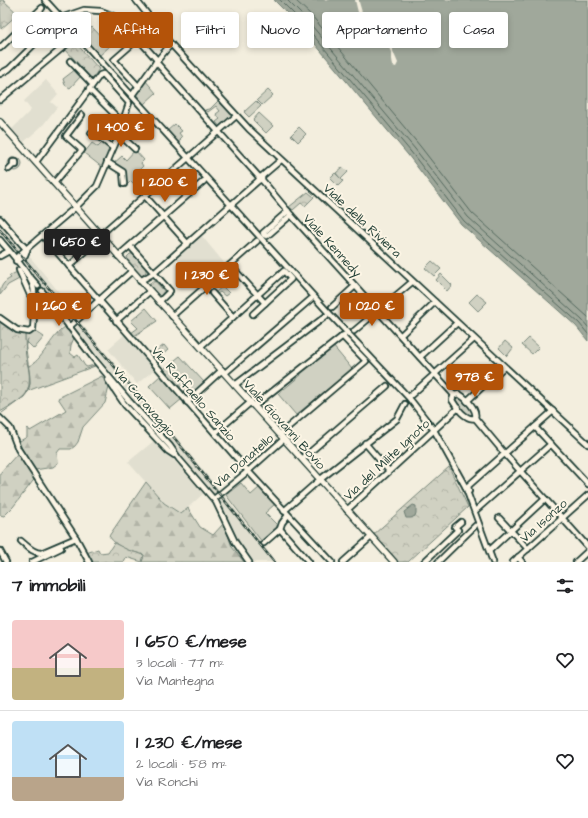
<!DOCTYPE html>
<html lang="it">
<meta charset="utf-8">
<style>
:root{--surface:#fff;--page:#f2f2f2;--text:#202124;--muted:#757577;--line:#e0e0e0;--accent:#b45309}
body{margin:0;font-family:"Architects Daughter",sans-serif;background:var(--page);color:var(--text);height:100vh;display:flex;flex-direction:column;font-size:15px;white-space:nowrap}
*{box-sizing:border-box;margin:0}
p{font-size:13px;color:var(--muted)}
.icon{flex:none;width:22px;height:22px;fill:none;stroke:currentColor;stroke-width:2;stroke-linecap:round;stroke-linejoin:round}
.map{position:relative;height:562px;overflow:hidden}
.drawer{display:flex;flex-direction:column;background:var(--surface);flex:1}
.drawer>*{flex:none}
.guide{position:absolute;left:12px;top:12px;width:564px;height:36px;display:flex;gap:8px}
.price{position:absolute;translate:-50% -34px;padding:0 9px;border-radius:4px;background:var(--accent);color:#fff;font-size:13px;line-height:26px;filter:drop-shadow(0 1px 2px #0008)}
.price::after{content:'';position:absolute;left:50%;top:24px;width:12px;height:9px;margin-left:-6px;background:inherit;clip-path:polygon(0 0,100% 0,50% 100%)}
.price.selected{background:#222;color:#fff}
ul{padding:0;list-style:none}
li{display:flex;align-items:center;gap:12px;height:100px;padding:0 12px}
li+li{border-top:1px solid var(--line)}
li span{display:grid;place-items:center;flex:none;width:112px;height:80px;border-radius:4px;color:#555}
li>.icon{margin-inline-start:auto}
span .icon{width:48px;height:48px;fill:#fffc;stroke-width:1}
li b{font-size:17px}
h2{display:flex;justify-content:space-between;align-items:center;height:48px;padding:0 12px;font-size:17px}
.chip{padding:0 14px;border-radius:4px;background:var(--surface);box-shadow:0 2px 6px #0003;font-size:14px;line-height:36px}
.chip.selected{background:var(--accent);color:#fff}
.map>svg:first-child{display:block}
.built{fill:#e1dfd0}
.green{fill:#d0d1c2;stroke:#78877b}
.forest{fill:url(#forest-firs);stroke:#78877b}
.park{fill:url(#park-crowns);stroke:#78877b}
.water{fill:#a0a89b;stroke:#6c7d72}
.pier{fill:#f3eede}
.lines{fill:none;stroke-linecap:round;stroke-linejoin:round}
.shore{stroke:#53685d;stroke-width:1}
.stream{stroke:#6c7d72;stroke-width:1}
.minor-casing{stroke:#1f3d34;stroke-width:8}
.major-casing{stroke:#1f3d34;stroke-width:8}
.minor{stroke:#fcf5e5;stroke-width:4.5}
.major{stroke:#fcf5e5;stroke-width:5.5}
.rail-casing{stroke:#1f3d34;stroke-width:2.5}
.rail{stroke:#fcf5e5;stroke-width:1;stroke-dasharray:3;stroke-linecap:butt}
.labels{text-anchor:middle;stroke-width:4;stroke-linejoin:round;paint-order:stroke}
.street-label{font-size:13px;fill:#1f3d34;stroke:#fcf5e5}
</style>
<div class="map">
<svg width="588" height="562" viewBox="0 0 588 562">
<defs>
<pattern id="forest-firs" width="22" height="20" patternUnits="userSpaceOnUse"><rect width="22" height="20" fill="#d0d1c2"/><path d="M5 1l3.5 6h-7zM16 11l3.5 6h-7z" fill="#b2b4a7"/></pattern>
<pattern id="park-crowns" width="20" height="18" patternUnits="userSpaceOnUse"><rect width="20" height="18" fill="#d0d1c2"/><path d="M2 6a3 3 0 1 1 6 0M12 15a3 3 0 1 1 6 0" fill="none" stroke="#b2b4a7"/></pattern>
</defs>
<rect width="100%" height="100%" fill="#f3eede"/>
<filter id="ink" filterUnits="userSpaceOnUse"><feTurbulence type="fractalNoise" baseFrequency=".025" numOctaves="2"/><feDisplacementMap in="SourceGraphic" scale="8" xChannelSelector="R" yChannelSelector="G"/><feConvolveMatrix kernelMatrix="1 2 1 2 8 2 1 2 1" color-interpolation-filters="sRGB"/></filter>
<g filter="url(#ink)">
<g class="built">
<polygon points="46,80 58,94 51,102 57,107 43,125 24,142 12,129 31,110 24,101"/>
<polygon points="0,223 21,250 16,254 0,235"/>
<polygon points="201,235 225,264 200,286 176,257"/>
<polygon points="28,257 30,257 72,308 71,311 75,316 71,319 73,322 70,322 24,264 23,262"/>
<polygon points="81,323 220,491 213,496 162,432 153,423 77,331 76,327"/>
<polygon points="124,335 155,369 137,384 108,349"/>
<polygon points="155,440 204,493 181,514 164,503 128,462"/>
<polygon points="225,496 276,562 252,562 236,542 218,503"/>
</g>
<g class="green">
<polygon points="76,69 81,76 70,88 65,85 63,79"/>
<polygon points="145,80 156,93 144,104 136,94"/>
<polygon points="268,90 273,95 262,105 257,100"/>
<polygon points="218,101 234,117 221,128 216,122 220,119 216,114 220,111 216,106 208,112 205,110 210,109"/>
<polygon points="256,101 261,106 249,117 244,112"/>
<polygon points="259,113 273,126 266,133 253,120"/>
<polygon points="175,124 182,131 179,133 182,137 180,139 181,140 177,143 167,131"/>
<polygon points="299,127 306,134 298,142 291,135"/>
<polygon points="103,142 112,150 103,168 84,153 92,143 98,147"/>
<polygon points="135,150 144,160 141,163 143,166 138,171 149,182 143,188 146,192 141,196 135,190 137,187 131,181 126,186 124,175 113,164 122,156 126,160"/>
<circle cx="15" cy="164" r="7"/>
<polygon points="343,167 348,172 341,179 343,181 338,186 330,178 335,173 340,178 336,173"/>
<polygon points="432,261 441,269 434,276 425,268"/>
<path d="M17,272L21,278L8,285L0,295C0,287 3,282 11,278L9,276Z"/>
<polygon points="228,273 233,278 237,275 238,276 224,288 229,293 225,296 220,292 217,294 215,293 224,285 220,280"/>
<polygon points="441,274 452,285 447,291 436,280"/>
<polygon points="477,294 487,302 478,311 469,302"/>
<polygon points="146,308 157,321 134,336 131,333 138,328 131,321"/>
<polygon points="35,331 44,337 34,349 28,343 25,343 25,335"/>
<polygon points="529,338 539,347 532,354 522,345"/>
<polygon points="505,341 513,348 507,356 499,348"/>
<polygon points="333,346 352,369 296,415 278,394 301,375 300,373"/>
<polygon points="180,356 204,382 189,396 164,369"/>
<polygon points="161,375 182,399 170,409 149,386"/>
<polygon points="241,483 251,495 260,487 275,504 265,513 277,525 277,530 262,542 226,495"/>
</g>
<g class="forest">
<path d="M65,327L74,338L71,345L70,353L75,357L78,355L85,366L87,367L94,365L95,366L30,390L25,395L30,384L28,366C42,362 50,337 65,327Z"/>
<polygon points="102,376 109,387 105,403 83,427 78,442 75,446 71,449 60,449 57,453 58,463 53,467 35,470 18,442 27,437 27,429 28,428 30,431 66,410 58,398"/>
<polygon points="19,452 36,477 13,507 4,516 0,515 0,473"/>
<path d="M146,482L164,503L181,514L188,508L200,527L213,535L224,523L232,547L244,562H142L144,555C130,551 117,548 109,536Z"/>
</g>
<g class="park">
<polygon points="0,0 3,0 18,14 1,29 0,5 1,4"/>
<polygon points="92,27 110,46 99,56 82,37"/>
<polygon points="74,41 99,69 92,79 65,49"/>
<polygon points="308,192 314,197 305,206 301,203 293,210 289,207"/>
<polygon points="130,254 133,254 146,269 146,272 142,276 128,260 127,257"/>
<polygon points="152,281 155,281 165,292 160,297 151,287 150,284"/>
<path d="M0,321L16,332L25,335C24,352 36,384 24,396C17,403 8,407 0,412Z"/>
<polygon points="164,345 168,350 155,361 151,355"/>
<polygon points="458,397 461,398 473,411 473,413 471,415 467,415 456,402 456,399"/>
<polygon points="449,467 468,507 408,562 398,562 373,535"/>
<polygon points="114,543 128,550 144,555 142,562 126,557 124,562 92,562 86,553 98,549 100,553 108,552"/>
</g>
<g class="water">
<polygon points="274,0 588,0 588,341 576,326 461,224 408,155 300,26"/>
<polygon points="413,505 416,506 416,513 415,516 411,518 406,518 404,512"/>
</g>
<g class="pier">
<polygon points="355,0 359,0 359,2 364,19 363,29 362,29"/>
<polygon points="386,35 398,63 396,67 393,66 391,52 386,41"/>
</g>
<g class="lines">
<g class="shore">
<polyline points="280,0 303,23 411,152 464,221 579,323 588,334"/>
<polyline points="287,0 307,20 415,149 468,217 582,320 588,327"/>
<polyline points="295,0 312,16 420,146 472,213 588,317"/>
</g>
<path class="stream" d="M2,413L24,397C40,379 18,355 28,339"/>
<g class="minor-casing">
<g id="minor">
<polyline points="45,0 327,311 409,398 434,430 465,486 493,562"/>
<polyline points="136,0 170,43 249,129 588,444"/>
<polyline points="138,39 114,60 139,87"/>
<polyline points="0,48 42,8"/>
<polyline points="70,61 92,84"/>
<polyline points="156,62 259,177"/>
<polyline points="0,74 9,69 61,18 84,10 101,11 111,15 119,19 126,25 157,60"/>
<polyline points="89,89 122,122"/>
<polyline points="133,94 156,62 171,44"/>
<polyline points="0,100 73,39 57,21"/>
<polyline points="91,133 102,139 113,148"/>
<polyline points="119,134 135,149"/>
<polyline points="107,162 123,172 124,184"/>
<polyline points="9,169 13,165 16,165 16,162 13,162 13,165"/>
<polyline points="261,177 281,160"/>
<polyline points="262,180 259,180 259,177 262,177 262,180 291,215 454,395"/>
<polyline points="54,183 82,150 66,136 82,115"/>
<polyline points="145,196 188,244"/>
<polyline points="288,211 263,233 264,235 267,236 291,215"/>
<polyline points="0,219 27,250"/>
<polyline points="100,235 236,116"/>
<polyline points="43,236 248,471 332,562"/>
<path d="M0,240C9,251 29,272 33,286C36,298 34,316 33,329L29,332L17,330L0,318"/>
<polyline points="130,246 170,291 159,302"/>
<polyline points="0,256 9,251"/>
<polyline points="118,256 204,181"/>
<polyline points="20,259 25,255 27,250"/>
<polyline points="16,261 18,256 78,205 97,186 116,142 129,103 103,74 100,75 36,162"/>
<polyline points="230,265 265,303"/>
<polyline points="69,266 102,237"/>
<polyline points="19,270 30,295"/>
<polyline points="31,278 38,286"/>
<polyline points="140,281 154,273 259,180"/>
<polyline points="42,291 94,359 130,402 170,446 179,459 216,502 235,542 249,562"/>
<polyline points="212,293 233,317"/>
<polyline points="332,307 355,286"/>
<polyline points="172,316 257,241"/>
<polyline points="116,321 150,291"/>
<polyline points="69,327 132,271"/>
<polyline points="354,331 412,282"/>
<polyline points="401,335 435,302"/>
<polyline points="201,346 284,271 291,279 253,314"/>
<polyline points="420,357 457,323"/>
<polyline points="225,373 311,299"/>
<polyline points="108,380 125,405 168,451 174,455"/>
<polyline points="235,385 326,316"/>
<path d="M454,395L452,400C456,407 466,421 475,418"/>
<path d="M454,395L459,394C466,398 478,410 475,418"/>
<polyline points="410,396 474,339"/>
<polyline points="467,401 504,367"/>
<polyline points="187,402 222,370"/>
<polyline points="254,406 344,335"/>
<polyline points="0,418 10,428 18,449 76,538 89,562"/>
<polyline points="475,418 505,454 588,547"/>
<polyline points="535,427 588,484"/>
<polyline points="215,433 251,402"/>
<polyline points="280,434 366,361 342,336"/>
<polyline points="365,443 389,471"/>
<polyline points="302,459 387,386"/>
<polyline points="469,491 468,486 553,411"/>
<polyline points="214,499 247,472 284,439"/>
<polyline points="347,510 458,408"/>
<polyline points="284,511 317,482 397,419 405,404"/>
<polyline points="475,511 551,444"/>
<polyline points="499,518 528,549"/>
<polyline points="280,529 309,562"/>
<path d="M21,541C27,546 33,553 41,553L76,538"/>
<polyline points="264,543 280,529 282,523 288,515"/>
<polyline points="490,550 545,499"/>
<polyline points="0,551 6,562"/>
<polyline points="518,557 522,562"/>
<polyline points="32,562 61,548"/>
<polyline points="343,562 371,537"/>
<polyline points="424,562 458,530 455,527 461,522"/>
<polyline points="438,562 475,526"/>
<polyline points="513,562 588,495"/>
<polyline points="576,562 588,551"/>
</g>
</g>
<g class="major-casing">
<polyline id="major" points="0,122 150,291 284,439 394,562"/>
</g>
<use href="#minor" class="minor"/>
<use href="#major" class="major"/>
<g class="rail-casing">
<polyline id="rail" points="0,230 176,440 274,562"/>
</g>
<use href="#rail" class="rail"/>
</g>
</g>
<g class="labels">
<g class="street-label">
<text transform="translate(363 220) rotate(43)" y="5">Viale della Riviera</text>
<text transform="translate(333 245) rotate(48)" y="5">Viale Kennedy</text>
<text transform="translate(194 393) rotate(49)" y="5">Via Raffaello Sanzio</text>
<text transform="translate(145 401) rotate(49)" y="5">Via Caravaggio</text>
<text transform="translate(285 424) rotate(48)" y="5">Viale Giovanni Bovio</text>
<text transform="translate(386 459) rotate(-43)" y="5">Via del Milite Ignoto</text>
<text transform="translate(243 460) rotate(-41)" y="5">Via Donatello</text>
<text transform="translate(543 520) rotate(-42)" y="5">Via Isonzo</text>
</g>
</g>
</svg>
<b class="price" style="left:121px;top:148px">1 400 €</b>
<b class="price" style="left:165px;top:203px">1 200 €</b>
<b class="price selected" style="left:77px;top:263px">1 650 €</b>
<b class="price" style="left:207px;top:296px">1 230 €</b>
<b class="price" style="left:59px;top:327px">1 260 €</b>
<b class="price" style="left:372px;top:327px">1 020 €</b>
<b class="price" style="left:475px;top:398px">978 €</b>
<div class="guide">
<a class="chip">Compra</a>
<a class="chip selected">Affitta</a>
<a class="chip">Filtri</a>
<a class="chip">Nuovo</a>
<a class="chip">Appartamento</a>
<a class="chip">Casa</a>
</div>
</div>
<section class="drawer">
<h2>7 immobili<svg class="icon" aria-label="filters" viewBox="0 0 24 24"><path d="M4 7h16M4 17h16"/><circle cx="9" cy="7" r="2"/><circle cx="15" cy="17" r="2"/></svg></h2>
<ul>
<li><span style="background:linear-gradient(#f6c9c9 60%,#c2b280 0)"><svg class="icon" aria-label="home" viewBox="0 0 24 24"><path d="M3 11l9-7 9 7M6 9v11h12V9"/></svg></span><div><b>1 650 €/mese</b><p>3 locali · 77 m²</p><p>Via Mantegna</p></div><svg class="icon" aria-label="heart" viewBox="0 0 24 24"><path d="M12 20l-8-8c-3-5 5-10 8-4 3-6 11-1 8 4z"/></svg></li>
<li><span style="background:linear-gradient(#bfe0f5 70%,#b9a48a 0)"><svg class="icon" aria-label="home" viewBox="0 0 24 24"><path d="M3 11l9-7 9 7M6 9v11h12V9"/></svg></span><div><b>1 230 €/mese</b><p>2 locali · 58 m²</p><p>Via Ronchi</p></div><svg class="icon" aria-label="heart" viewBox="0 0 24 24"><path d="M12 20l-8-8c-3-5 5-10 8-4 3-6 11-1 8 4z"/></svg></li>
</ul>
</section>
